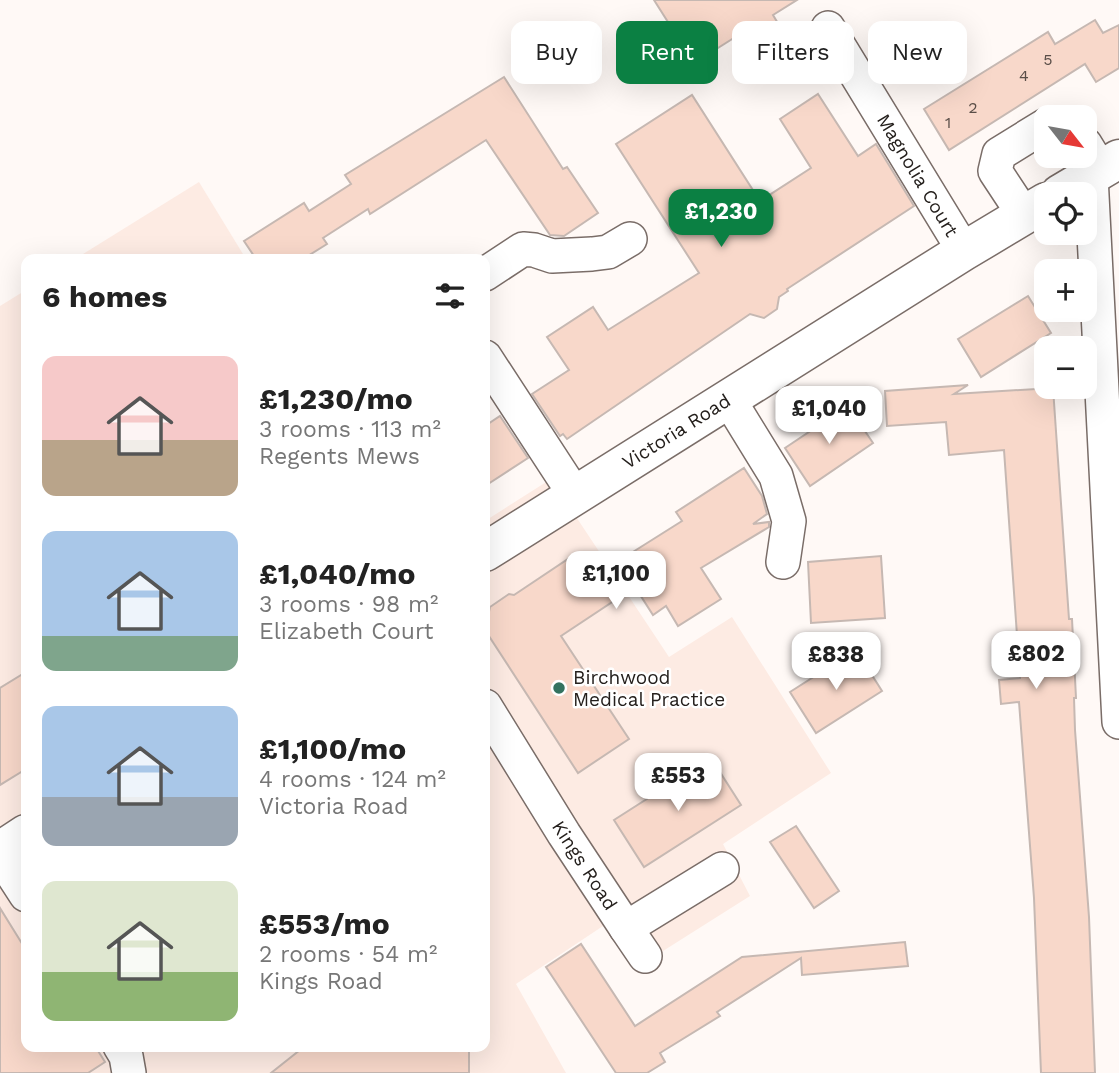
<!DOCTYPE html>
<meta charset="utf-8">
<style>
:root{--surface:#fff;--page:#f2f2f2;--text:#222;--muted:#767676;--accent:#0b8043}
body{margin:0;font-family:"Work Sans",sans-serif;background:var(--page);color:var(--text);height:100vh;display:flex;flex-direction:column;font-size:26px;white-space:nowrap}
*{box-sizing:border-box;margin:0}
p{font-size:23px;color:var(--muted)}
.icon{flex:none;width:38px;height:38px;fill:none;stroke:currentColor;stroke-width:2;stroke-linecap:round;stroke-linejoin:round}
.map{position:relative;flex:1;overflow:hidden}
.panel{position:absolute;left:21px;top:254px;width:469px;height:798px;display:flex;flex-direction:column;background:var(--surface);border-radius:14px;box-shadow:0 7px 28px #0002}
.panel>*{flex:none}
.banner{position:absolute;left:511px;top:21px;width:502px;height:63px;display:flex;gap:14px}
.needle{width:46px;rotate:121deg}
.controls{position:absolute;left:1034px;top:105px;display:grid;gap:14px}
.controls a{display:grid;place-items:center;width:63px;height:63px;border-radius:14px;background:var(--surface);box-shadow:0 7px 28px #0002;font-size:35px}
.price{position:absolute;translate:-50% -60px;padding:0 16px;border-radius:14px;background:#fff;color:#222;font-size:23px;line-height:46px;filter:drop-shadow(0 2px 4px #0008)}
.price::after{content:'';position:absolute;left:50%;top:42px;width:21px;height:16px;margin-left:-10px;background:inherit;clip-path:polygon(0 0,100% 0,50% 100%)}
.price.selected{background:var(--accent);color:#fff}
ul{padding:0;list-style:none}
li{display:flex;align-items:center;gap:21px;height:175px;padding:0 21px}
li span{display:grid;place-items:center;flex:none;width:196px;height:140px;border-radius:14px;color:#555}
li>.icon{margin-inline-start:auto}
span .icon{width:84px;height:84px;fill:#fffc;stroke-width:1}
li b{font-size:30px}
h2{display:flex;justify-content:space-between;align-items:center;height:84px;padding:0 21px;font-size:30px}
.chip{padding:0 24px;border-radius:14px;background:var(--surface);box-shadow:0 7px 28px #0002;font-size:24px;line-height:63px}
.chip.selected{background:var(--accent);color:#fff}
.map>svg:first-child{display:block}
.built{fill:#fdebe3}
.building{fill:#f8d8ca;stroke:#c6b8b2;stroke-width:2}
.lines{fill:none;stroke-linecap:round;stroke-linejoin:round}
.minor-casing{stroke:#7a6d68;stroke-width:36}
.tertiary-casing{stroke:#7a6d68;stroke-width:41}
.minor{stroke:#fff;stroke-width:33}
.tertiary{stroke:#fff;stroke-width:38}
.poi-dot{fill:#34725f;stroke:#fff;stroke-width:2.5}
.labels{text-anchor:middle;stroke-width:5;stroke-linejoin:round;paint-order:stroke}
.number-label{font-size:16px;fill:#5a4e48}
.street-label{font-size:19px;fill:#25201d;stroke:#fff}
.poi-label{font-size:19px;fill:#25201d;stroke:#fff;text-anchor:start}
</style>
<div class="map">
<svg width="1119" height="1073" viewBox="0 0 1119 1073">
<rect width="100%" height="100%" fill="#fff9f6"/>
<g class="built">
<polygon points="199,182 246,259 75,259"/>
<polygon points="26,290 26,1046 485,1046 485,521 551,479 669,657 732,617 831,773 723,844 750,896 644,963 615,918 516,984 566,1073 0,1073 0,306"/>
</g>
<g class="building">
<polygon points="654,0 797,0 773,15 782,30 759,46 748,29 694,63"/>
<polygon points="1095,20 1103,33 1119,25 1119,68 1096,82 1085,64 949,150 924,109 1048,32 1055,44"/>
<polygon points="504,77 563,169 567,167 598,213 564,236 550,235 486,140 370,214 368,209 323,238 327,244 303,259 256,259 244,241 304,203 309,211 351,184 345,175"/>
<polygon points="818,94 858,156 876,144 914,206 787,289 788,291 779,297 777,309 764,318 750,314 567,439 563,434 560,436 532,394 569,370 547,337 593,307 608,330 699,273 616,144 692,95 760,201 811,168 780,119"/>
<polygon points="1028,296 1051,333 981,377 958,339"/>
<polygon points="968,385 954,394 1053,388 1069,619 1072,619 1076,698 1074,698 1075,730 1089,917 1095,1073 1041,1073 1034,898 1019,702 1001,704 999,680 1020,678 1004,450 949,455 946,422 887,426 885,391"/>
<polygon points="848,406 873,443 810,486 785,448"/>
<polygon points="500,416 528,458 485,486 485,426"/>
<polygon points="744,468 762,496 767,514 753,524 769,522 769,527 701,568 721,599 678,626 666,606 653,615 635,587 561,636 629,739 578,773 485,630 490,607 509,594 514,595 574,555 590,579 682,521 676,512"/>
<polygon points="881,556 885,618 811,623 808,562"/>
<polygon points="856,650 882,691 816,733 790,692"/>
<polygon points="26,672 26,769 0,785 0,688"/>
<polygon points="711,758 741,805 644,867 614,820"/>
<polygon points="796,826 839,891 814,908 770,842"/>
<polygon points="0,908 26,950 26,1046 95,1046 105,1062 88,1073 0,1073"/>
<polygon points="905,942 908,966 802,975 801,958 717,1012 720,1016 660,1053 665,1062 647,1073 616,1073 546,967 581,944 635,1026 742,957"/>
<polygon points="305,1046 469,1046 469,1073 271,1073"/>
</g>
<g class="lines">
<g class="minor-casing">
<g id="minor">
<polyline points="828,28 964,251"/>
<polyline points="1085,144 1101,170"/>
<polyline points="1091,176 1119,722"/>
<polyline points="1024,215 995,171 999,154 1046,125"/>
<polyline points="485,274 523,249 534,250 552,256 592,254 608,252 630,239"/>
<polyline points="485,357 575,495"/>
<polyline points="728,398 776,476 789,521 783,562"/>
<polyline points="485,706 564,834 626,928 722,869"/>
<polyline points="0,855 26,895"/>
<polyline points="626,928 645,956"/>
<polyline points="120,1046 126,1056 129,1073"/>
</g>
</g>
<g class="tertiary-casing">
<g id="tertiary">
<polyline points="1060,194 1119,159"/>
<polyline points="485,552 964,251 1046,202"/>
<polyline points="0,851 26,834"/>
</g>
</g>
<use href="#minor" class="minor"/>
<use href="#tertiary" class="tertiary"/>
</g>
<circle class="poi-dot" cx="559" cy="688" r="7"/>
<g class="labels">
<g class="number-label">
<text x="1048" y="65">5</text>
<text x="1024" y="81">4</text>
<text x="973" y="113">2</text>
<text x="948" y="128">1</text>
</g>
<g class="street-label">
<text transform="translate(918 175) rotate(59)" y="7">Magnolia Court</text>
<text transform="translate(676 431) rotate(-32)" y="7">Victoria Road</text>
<text transform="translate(585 865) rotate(57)" y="7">Kings Road</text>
</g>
<g class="poi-label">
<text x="573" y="684">Birchwood<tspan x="573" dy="22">Medical Practice</tspan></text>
</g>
</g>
</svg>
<div class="controls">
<a><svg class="needle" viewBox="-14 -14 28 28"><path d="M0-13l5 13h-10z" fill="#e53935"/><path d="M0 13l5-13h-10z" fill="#767676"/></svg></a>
<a><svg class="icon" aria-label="locate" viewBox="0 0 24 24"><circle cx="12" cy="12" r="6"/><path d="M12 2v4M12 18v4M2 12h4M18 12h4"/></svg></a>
<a>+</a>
<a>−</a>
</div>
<b class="price selected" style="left:721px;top:249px">£1,230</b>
<b class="price" style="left:829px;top:446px">£1,040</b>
<b class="price" style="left:616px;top:611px">£1,100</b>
<b class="price" style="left:1036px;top:691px">£802</b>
<b class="price" style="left:836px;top:692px">£838</b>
<b class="price" style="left:678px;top:813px">£553</b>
<div class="banner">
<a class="chip">Buy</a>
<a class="chip selected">Rent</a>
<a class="chip">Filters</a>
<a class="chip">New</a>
</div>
<section class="panel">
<h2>6 homes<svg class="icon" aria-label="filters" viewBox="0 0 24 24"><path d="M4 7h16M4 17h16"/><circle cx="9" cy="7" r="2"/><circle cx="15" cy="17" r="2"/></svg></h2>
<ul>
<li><span style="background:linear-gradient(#f6c9c9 60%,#b9a48a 0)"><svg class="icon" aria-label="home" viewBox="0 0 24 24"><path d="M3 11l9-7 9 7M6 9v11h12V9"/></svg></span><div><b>£1,230/mo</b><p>3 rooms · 113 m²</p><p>Regents Mews</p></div></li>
<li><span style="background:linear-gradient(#a9c7e8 75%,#7fa58c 0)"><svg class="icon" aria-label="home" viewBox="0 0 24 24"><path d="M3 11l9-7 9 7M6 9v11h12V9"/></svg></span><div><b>£1,040/mo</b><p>3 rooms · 98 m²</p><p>Elizabeth Court</p></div></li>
<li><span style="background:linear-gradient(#a9c7e8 65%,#9aa5b1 0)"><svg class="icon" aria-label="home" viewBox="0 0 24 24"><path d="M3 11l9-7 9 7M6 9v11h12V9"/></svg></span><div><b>£1,100/mo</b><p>4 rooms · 124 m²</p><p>Victoria Road</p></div></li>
<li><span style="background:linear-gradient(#dfe7d0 65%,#8fb573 0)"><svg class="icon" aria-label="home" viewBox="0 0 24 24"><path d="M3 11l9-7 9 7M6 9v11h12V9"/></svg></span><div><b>£553/mo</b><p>2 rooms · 54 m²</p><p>Kings Road</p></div></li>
</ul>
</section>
</div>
